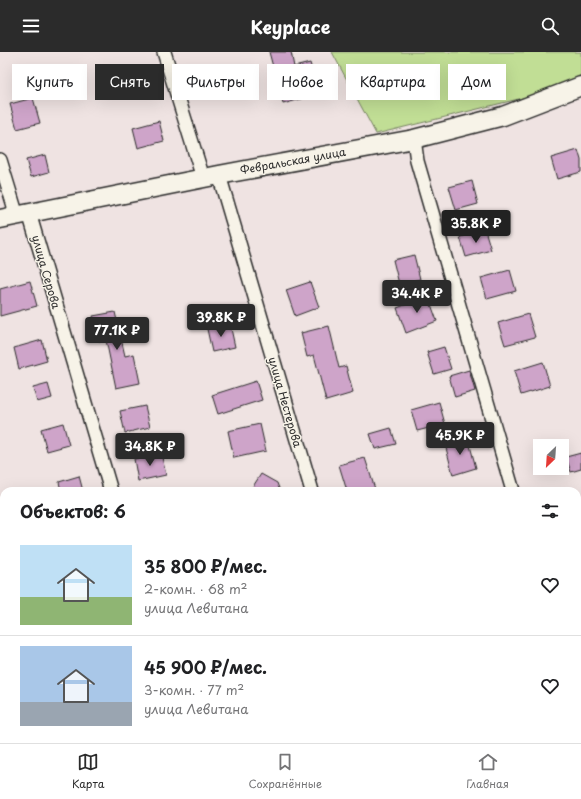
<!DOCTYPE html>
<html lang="ru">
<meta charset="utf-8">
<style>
:root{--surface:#fff;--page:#f6f6f6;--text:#202124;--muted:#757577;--line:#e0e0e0;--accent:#2b2b2b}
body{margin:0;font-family:"Playpen Sans",sans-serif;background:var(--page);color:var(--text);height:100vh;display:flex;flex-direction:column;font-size:15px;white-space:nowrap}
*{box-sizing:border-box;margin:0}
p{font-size:13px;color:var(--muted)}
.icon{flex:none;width:22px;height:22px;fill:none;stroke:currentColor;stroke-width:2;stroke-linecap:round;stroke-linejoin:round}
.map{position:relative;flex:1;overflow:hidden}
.panel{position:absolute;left:0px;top:435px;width:581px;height:256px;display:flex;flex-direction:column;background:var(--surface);border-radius:12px 12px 0 0;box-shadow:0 4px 16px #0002}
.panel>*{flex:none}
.guide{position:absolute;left:12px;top:12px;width:557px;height:36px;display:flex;gap:8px}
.needle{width:26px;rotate:205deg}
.buttons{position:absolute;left:533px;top:387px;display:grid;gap:8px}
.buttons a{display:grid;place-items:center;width:36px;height:36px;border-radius:0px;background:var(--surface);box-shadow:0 4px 16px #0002;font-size:20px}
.price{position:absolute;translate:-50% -34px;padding:0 9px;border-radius:4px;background:var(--accent);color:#fff;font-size:13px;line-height:26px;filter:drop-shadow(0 1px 2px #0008)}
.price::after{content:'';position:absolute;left:50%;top:24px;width:12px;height:9px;margin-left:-6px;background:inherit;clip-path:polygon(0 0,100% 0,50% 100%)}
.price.on{background:#222;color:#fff}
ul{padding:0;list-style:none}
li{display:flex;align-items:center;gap:12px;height:100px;padding:0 20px}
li+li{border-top:1px solid var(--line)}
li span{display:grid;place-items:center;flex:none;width:112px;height:80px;border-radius:0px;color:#555}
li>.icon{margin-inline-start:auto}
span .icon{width:48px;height:48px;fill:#fffc;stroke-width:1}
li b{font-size:17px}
h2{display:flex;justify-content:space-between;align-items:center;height:48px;padding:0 20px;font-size:17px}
.tag{padding:0 14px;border-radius:0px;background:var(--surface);box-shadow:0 4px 16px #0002;font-size:14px;line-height:36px}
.tag.on{background:var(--accent);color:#fff}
header{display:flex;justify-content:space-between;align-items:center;height:52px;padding:0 20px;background:var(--accent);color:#fff;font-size:18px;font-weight:700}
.tab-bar{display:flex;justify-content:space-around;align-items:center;height:56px;border-top:1px solid var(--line);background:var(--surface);font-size:11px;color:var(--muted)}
.tab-bar a{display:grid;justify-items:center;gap:2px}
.tab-bar .on{color:var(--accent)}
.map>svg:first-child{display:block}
.green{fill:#c1de95;stroke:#768460}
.building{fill:#cea4c9;stroke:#2b2b2b}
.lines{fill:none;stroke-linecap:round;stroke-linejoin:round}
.lane-casing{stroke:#2b2b2b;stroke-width:9}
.street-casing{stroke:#2b2b2b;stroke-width:16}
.secondary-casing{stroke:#2b2b2b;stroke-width:21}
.lane{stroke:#f7f3e8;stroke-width:6}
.street{stroke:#f7f3e8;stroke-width:13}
.secondary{stroke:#f7f3e8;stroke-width:18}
.labels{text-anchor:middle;stroke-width:3;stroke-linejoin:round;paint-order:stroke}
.street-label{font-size:11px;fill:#2b2b2b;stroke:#f7f3e8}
</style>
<header><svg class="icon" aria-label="menu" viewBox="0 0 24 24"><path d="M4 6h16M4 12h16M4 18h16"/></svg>Keyplace<svg class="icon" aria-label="search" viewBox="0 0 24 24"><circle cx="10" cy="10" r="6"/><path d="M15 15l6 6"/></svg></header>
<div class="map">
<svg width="581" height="691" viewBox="0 0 581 691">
<rect width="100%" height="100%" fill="#efe3e2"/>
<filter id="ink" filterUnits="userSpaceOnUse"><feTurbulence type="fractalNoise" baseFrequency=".025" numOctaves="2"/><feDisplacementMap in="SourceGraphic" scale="8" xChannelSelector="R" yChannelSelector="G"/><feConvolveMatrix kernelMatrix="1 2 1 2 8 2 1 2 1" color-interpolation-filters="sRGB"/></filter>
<g filter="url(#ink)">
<polygon class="green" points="332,0 581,0 581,23 551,39 376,82"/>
<g class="building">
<polygon points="269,0 291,0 294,15 310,11 319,42 283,52"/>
<polygon points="143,16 149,38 122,45 116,23"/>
<polygon points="33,46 40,71 17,77 10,52"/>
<polygon points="159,69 164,89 138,96 133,76"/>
<polygon points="578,98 581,108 581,120 557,127 551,106"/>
<polygon points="45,103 49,120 31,125 26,108"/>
<polygon points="472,129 478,152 456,158 449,135"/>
<polygon points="485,178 491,198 466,205 460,185"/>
<polygon points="414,203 420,227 399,232 393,208"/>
<polygon points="510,218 516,239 487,247 481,226"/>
<polygon points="30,229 37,254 0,264 0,237"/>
<polygon points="310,230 319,255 295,264 286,238"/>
<polygon points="428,244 437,269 406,281 397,256"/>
<polygon points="115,260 125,304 134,302 140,331 116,336 106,288 99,289 93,264"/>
<polygon points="528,262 535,285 505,293 498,271"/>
<polygon points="230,272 235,295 212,300 207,277"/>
<polygon points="329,274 339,316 346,314 353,341 326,349 314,303 307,305 301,281"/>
<polygon points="42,288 47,309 19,317 14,296"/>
<polygon points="444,295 451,317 434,322 427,300"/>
<polygon points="543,310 550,334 521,343 514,319"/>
<polygon points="469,318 475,339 455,345 449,324"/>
<polygon points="256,329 262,348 218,362 212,343"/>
<polygon points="48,332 52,346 37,350 33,336"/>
<polygon points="439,350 445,372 417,379 411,358"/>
<polygon points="145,354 150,375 125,381 120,359"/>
<polygon points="63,371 69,393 47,399 41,377"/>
<polygon points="260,372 266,399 234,406 228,379"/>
<polygon points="391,376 396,392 375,397 370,382"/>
<polygon points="468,386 476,416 453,423 445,392"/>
<polygon points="161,401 166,423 138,429 134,407"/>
<polygon points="581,401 581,417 571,420 566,405"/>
<polygon points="365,406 375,437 367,439 347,439 339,413"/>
<polygon points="261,422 277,431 280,439 250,439"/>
<polygon points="79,424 83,439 61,439 59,430"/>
</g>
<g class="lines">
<g class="lane-casing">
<g id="lane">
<polyline points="577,648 581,647"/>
<polyline points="577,686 581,685"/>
<polyline points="470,687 470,691"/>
<polyline points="520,687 521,691"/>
<polyline points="553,691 573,687"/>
</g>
</g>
<g class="street-casing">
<g id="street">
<polyline points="164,0 203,126"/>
<polyline points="414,87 417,109 513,439"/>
<polyline points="0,108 17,164"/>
<polyline points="219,123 312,439"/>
<polyline points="29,161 111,439"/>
<polyline points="183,687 185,691"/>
</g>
</g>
<g class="secondary-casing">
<polyline id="secondary" points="0,167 219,123 414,87 503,64 581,34"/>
</g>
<use href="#lane" class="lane"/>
<use href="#street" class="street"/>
<use href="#secondary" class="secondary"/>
</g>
</g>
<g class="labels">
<g class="street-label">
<text transform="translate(293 109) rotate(-10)" y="4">Февральская улица</text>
<text transform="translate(46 220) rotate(74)" y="4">улица Серова</text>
<text transform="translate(285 350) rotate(74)" y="4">улица Нестерова</text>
</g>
</g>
</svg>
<div class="buttons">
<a><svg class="needle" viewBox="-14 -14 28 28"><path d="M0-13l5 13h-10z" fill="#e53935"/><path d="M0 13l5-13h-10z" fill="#757577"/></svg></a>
</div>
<b class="price on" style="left:476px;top:192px">35.8K ₽</b>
<b class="price" style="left:417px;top:262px">34.4K ₽</b>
<b class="price" style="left:221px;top:286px">39.8K ₽</b>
<b class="price" style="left:117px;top:299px">77.1K ₽</b>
<b class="price" style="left:460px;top:404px">45.9K ₽</b>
<b class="price" style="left:150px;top:415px">34.8K ₽</b>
<div class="guide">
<a class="tag">Купить</a>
<a class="tag on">Снять</a>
<a class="tag">Фильтры</a>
<a class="tag">Новое</a>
<a class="tag">Квартира</a>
<a class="tag">Дом</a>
</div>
<section class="panel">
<h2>Объектов: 6<svg class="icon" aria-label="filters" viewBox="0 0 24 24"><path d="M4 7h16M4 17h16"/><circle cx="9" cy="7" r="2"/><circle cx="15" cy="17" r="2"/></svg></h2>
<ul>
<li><span style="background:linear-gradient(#bfe0f5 65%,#8fb573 0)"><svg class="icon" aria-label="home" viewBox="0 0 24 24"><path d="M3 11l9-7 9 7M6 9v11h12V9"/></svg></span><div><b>35 800 ₽/мес.</b><p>2-комн. · 68 m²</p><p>улица Левитана</p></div><svg class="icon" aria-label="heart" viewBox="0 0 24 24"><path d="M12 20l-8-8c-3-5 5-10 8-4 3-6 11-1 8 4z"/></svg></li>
<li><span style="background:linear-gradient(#a9c7e8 70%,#9aa5b1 0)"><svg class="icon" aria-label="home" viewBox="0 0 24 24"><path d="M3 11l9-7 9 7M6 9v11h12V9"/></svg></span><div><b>45 900 ₽/мес.</b><p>3-комн. · 77 m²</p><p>улица Левитана</p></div><svg class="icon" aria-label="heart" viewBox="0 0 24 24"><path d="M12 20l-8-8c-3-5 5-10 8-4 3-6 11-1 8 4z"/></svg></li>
</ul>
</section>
</div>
<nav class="tab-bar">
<a class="on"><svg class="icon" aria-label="map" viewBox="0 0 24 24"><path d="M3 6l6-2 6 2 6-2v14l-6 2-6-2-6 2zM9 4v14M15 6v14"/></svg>Карта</a>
<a><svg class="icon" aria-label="saved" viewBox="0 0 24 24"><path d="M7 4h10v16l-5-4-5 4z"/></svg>Сохранённые</a>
<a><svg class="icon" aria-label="home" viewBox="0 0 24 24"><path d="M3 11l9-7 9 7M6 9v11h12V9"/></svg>Главная</a>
</nav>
